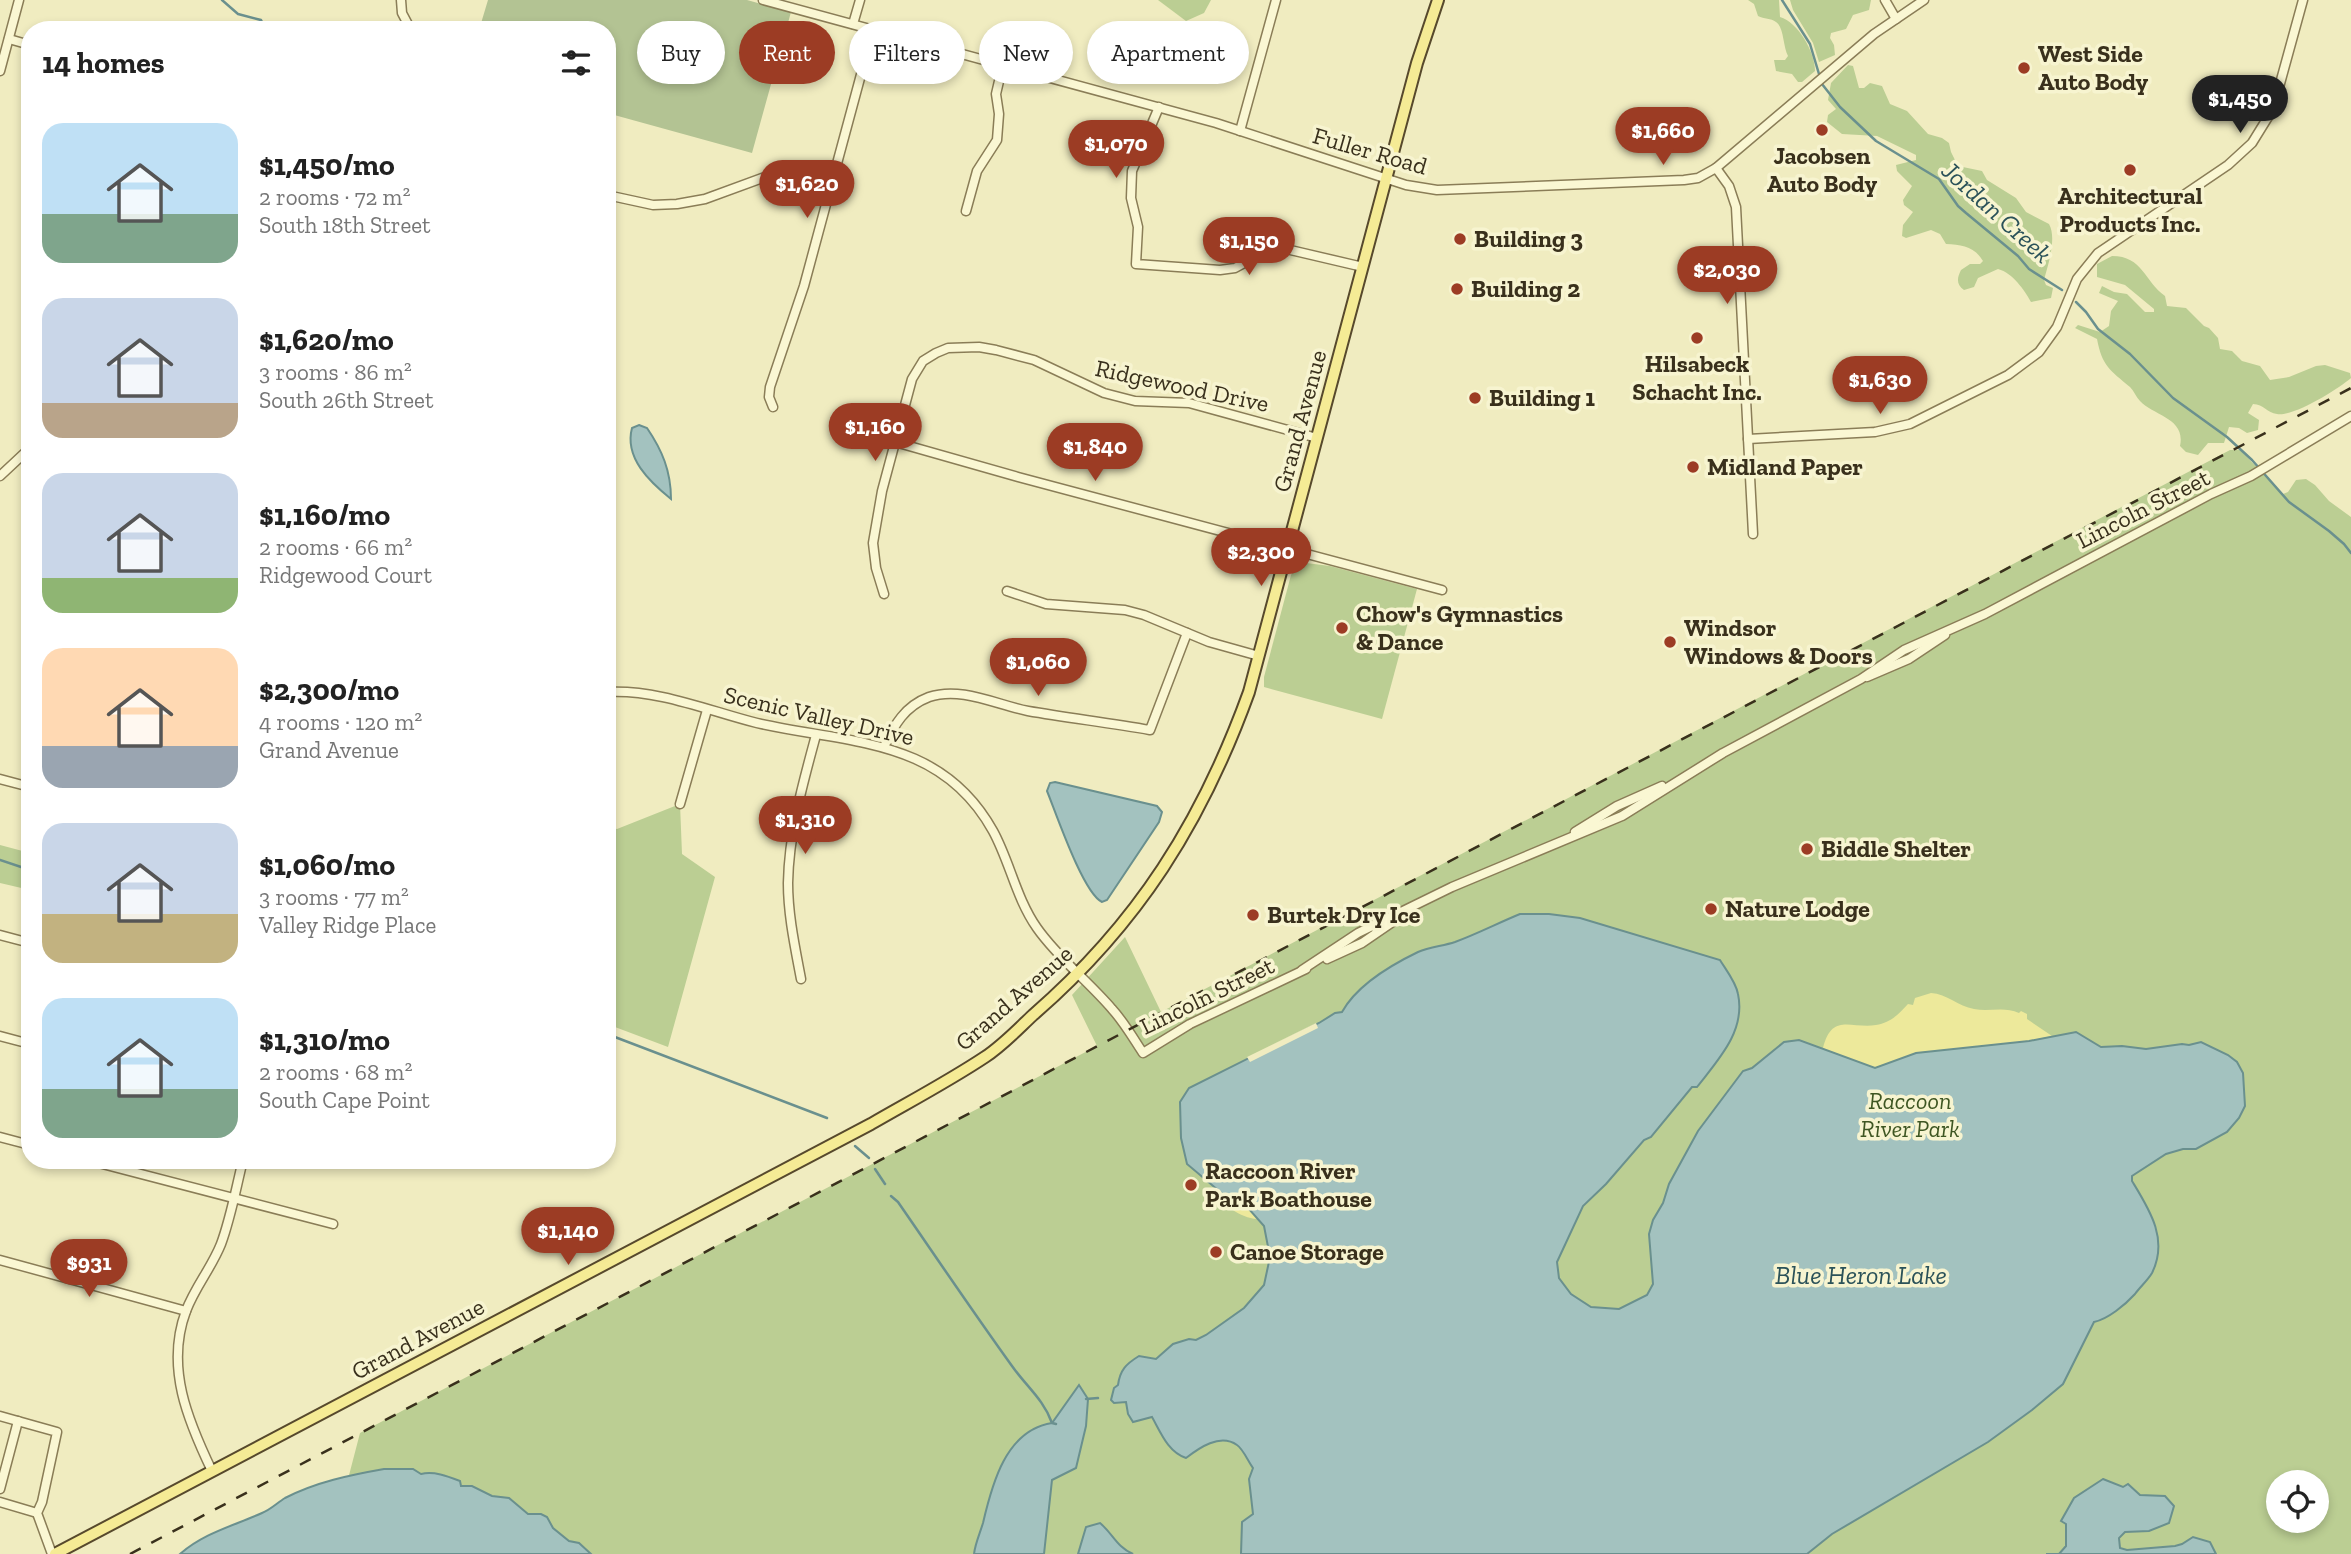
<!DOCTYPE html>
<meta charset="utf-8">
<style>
:root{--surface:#fff;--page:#f2f2f2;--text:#222;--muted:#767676;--accent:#9c3c24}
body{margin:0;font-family:"Zilla Slab",serif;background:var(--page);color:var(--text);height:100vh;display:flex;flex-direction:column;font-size:26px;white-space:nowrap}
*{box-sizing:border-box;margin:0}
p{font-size:23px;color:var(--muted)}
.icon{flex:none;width:38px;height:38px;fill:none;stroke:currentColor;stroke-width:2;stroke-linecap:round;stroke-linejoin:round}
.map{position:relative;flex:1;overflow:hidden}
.side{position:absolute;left:21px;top:21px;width:595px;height:1148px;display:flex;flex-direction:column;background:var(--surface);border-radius:28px;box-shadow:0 4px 10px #0003}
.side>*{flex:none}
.hud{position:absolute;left:637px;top:21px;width:665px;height:63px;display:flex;gap:14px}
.fabs{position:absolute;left:2266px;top:1470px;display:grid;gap:14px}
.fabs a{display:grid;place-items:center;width:63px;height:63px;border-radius:50%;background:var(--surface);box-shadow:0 4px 10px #0003;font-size:35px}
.price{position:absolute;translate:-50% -60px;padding:0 16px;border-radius:24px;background:var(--accent);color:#fff;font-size:23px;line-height:46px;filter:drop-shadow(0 2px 4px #0008)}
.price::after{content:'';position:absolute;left:50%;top:42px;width:21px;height:16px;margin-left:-10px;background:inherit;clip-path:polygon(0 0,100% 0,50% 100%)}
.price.active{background:#222;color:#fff}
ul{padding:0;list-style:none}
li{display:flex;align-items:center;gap:21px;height:175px;padding:0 21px}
li span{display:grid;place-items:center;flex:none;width:196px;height:140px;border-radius:21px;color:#555}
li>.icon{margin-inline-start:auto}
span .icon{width:84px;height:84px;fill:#fffc;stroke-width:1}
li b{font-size:30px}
h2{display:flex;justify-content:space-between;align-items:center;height:84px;padding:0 21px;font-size:30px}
.pill{padding:0 24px;border-radius:32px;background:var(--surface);box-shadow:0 4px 10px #0003;font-size:24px;line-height:63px}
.pill.active{background:var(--accent);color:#fff}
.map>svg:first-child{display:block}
.green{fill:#bbce93;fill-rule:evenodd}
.sand{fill:#ede99b}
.cemetery{fill:#b3c393}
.water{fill:#a3c2bf;stroke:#6a908e;stroke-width:2}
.pier{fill:#f0ecc0}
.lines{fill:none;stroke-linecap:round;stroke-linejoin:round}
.stream{stroke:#6a908e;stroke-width:2.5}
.minor-casing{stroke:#8a7d57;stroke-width:11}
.major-casing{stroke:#57492c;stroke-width:14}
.minor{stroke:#faf7d3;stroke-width:8}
.major{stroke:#f5eb95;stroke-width:10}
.rail{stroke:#39301c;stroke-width:2.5;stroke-dasharray:12 12;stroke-linecap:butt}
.poi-dot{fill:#9c3c24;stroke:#f7f4d0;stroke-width:2.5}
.labels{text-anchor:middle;stroke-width:7;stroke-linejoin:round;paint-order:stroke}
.poi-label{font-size:24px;font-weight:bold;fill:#39301c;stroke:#f7f4d0;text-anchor:start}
.street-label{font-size:24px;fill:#39301c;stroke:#f7f4d0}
.park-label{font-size:24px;font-style:italic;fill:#3e5622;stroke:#f7f4d0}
.water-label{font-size:26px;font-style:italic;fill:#2b5259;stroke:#f7f4d0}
</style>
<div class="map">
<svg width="2351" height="1554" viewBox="0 0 2351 1554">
<rect width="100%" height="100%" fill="#f0ecc0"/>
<g class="green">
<polygon points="1158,0 1211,0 1204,13 1186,21"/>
<path d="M1748,0H1779L1780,17C1798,22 1815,52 1815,71L1802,82H1798L1792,74L1776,71L1774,60H1785L1788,56C1783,47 1784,27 1776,22C1771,18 1764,19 1758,16L1754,4Z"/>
<polygon points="1871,0 1869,10 1853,15 1846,29 1831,33 1830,38 1834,45 1835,55 1819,62 1813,43 1793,10 1790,0"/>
<path d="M1848,65L1853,66L1859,88H1864L1870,83L1882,86L1890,104L1907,111L1928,134L1942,138L1949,143L1951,152L1958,166L1982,171L1987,180L2016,198L2026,212L2049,224C2057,238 2048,265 2044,280L2046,285L2053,288L2051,298L2031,302C2024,290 2013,273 1998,269L1978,278L1974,287L1964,290C1956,284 1957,278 1961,270L1970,264H1980L1983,261C1974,246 1962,245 1946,244L1940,234L1931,230L1906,238L1902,236L1903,225L1913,212L1904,205L1903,200L1912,186L1897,171L1896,165L1916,160V155L1877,136L1842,134L1827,122L1828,115L1836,109L1828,100L1831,83Z"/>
<path d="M2112,256C2143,256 2144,281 2165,296L2167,306L2186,308L2204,326L2209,328L2218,338L2220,349L2232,351L2242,361L2260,366L2270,380L2289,377L2316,366L2325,365L2350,373L2351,378C2338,389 2294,417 2277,414C2267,413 2264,404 2253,404L2248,413L2259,420L2258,430L2247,433L2239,428L2229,427L2224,443H2208L2198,455L2186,452L2180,446C2186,418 2154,416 2140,401C2136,397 2134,391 2130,387C2110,370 2102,366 2097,339L2075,328L2078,325L2100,332L2109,326L2111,311L2118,301L2099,293L2102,286L2114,292L2127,294L2145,312H2154V309L2125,285L2097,277V264Z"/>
<path d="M2230,450H2240L2283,494L2288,492L2296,480L2306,479L2315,485L2329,501L2351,517V1554H562L341,1506L360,1433L1097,1046L1072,995L1125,937L1161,1012ZM2278,1482H2317V1521H2278Z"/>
<polygon points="1306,563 1330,566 1417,589 1382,719 1264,687 1264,677 1291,575 1295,568"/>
<polygon points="680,804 682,854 715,877 668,1047 607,1024 607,826 617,829"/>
<polygon points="0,845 30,853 30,890 0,883"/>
</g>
<g class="sand">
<path d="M1931,993C1947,994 1958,1006 1974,1009C1990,1012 2004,1006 2019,1013L2021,1011L2027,1014V1019L2052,1036L2029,1041L1916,1053L1875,1068L1848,1059L1823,1048C1832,1012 1851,1029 1876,1025C1890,1023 1899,1014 1908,1004L1913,1005L1915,998Z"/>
<path d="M1214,1188L1249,1209L1257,1219C1240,1218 1223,1204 1211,1191Z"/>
</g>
<polygon class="cemetery" points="488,0 747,0 791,12 752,153 607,113 607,30 479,30"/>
<g class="water">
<path d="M639,425L647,428C662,450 671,471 671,499C650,482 624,458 632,428Z"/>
<path d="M1055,782L1157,806L1162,812L1159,822L1107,900L1102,902C1083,893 1056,813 1047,791L1050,783Z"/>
<path d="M1520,914H1549L1580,918L1720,960C1726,970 1736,982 1738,994C1746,1031 1718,1060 1697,1087H1692L1651,1137L1644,1140L1606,1184L1583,1206L1557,1262L1559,1278L1571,1294L1591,1307L1619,1309L1647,1295L1653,1284L1649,1234L1653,1220L1663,1203L1669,1184L1698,1131L1743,1071L1752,1068L1784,1042L1799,1040L1875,1068L1916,1053L2029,1041L2076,1032L2101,1047L2122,1046L2146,1049L2182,1044L2189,1045L2201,1042L2228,1055L2237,1062L2243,1073L2245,1106L2239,1118L2227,1132L2196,1149H2183L2166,1154L2132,1176V1181C2149,1209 2169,1239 2152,1273C2148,1280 2140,1287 2135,1294C2125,1305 2108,1319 2094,1322L2063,1384L2032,1410L1988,1442L1832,1534L1807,1554H1241L1242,1522L1253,1514L1249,1479L1253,1468C1248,1461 1243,1449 1237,1445C1220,1433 1199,1448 1186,1458C1168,1452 1161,1433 1152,1417L1133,1422L1128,1414L1126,1402L1114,1403L1111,1400L1114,1388L1118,1385C1120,1370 1126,1364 1139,1356L1156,1359L1173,1344L1189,1339L1196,1340L1206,1335L1244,1308L1264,1285L1270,1257L1264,1226L1249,1209L1225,1196L1187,1164L1181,1138L1180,1102L1189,1088L1319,1023L1335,1013L1342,1012C1357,985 1391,965 1418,952C1430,947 1443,946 1455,942C1477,934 1498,923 1520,914Z"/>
<path d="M1079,1385L1088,1399L1086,1426L1076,1468L1052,1480L1044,1554H974C975,1544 980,1533 983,1523C992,1484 1006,1430 1052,1423Z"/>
<path d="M384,1469H413L421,1474C434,1471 447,1476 460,1481L461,1486H472L492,1496L509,1498L528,1514H541L547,1517L553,1528L569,1541L579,1543L591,1554H180C204,1533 233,1526 262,1513C270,1510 277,1503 285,1498C316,1482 350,1475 384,1469Z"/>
<polygon points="2103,1479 2123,1487 2128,1484 2140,1495 2165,1496 2174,1506 2169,1523 2149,1531 2125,1532 2119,1538 2120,1548 2127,1550 2175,1546 2182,1544 2193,1537 2210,1542 2216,1554 2046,1554 2059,1554 2066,1546 2066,1524 2061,1521 2074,1498"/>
<path d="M1100,1523C1114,1535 1116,1546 1133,1554H1078L1086,1527Z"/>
</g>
<polygon class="pier" points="1316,1023 1318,1028 1250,1062 1247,1057"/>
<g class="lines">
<g class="stream">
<polyline points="222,0 238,14 261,20 266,30"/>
<polyline points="1782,0 1810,44 1822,84 1840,107 1876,141 1939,179 1958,206 1966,213 2018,256 2029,269 2062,290"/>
<polyline points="2076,302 2086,312 2098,329 2130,354 2173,398 2227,437 2252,460 2289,502 2329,531 2344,544 2351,553"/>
<polyline points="0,860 30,870"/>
<polyline points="607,1034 827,1118"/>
<polyline points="855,1146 869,1158"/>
<polyline points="875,1169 885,1184"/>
<path d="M891,1196L898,1202C936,1257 973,1312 1012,1366C1026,1386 1044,1400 1052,1423L1056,1424"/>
<polyline points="1086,1399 1098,1398"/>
</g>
<g class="minor-casing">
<g id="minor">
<polyline points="401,0 402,13 411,30"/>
<polyline points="763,0 1216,123 1406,185 1437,190 1684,180 1698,178 1716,168 1874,34 1924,0"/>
<polyline points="1885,0 1896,19"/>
<polyline points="853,24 860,0"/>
<polyline points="9,39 30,45"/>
<polyline points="0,71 19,0"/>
<polyline points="1159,107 1132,171 1131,198 1138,227 1136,264 1220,270 1235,268 1266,251 1286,249 1363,267"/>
<polyline points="1240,131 1276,0"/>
<polyline points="1716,168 1729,186 1736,207 1753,534"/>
<polyline points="607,195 653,205 677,204 705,199 795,166 814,166 836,172"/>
<polyline points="966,211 977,171 997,140 999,114 996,94 1003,64"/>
<polyline points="773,407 769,397 770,387 804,286 873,30"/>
<polyline points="1748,439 1875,432 1910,424 2008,375 2039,352 2057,327 2077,279 2098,253 2228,165 2252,143 2273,109 2303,0"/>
<polyline points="895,442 1018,477 1442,590"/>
<polyline points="0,476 30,448"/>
<polyline points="1007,591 1046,604 1125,610 1144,615 1209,642 1259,656"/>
<polyline points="884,594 876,568 873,543 882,491 912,379 923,361 936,353 948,348 979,347 996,350 1034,360 1104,393 1135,401 1189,403 1317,438"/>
<polyline points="29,672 30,654"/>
<polyline points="1867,677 1909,659 1945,635"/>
<path d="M607,692C658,689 709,711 757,723C849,744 941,737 993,831C1010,862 1016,898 1037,928C1058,958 1088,981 1112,1009C1124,1022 1133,1038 1143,1053L1190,1024L1306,969"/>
<path d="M884,747C894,725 905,706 929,697C961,686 997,705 1028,711C1069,718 1110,723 1150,730L1187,633"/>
<polyline points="0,779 30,787"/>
<polyline points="680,804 707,710"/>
<polyline points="1575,832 1617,806 1662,786"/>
<polyline points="0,935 30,943"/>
<polyline points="1327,959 1362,943 1397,919"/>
<polyline points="1302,970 1358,933 1452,887 1622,816 1723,753 1861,679 1904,650 1985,614 2211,494 2251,476 2351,416"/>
<path d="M801,979C795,947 788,915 788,883C789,832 803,783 816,735"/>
<polyline points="0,1036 30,1044"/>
<polyline points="0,1137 30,1145"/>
<polyline points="87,1160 333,1224"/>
<polyline points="0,1260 186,1311"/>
<polyline points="0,1416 57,1432 42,1502 37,1513 52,1554"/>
<path d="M212,1471C188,1421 165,1367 186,1311C195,1287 212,1267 221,1244C231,1217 236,1188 243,1160"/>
<polyline points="0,1489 18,1421"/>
<polyline points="0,1502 37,1513"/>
</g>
</g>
<g class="major-casing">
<path id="major" d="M55,1554L871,1124C909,1102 949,1081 985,1057C1003,1045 1018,1029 1033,1015C1138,924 1202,822 1249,692L1417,63L1438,0"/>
</g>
<use href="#minor" class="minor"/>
<use href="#major" class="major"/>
<polyline class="rail" points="130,1554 2351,388"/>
</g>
<g class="poi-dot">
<circle cx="2024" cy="68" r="7"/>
<circle cx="1822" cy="130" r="7"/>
<circle cx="2130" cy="170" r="7"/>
<circle cx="1460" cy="239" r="7"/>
<circle cx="1457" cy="289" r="7"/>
<circle cx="1697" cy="338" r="7"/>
<circle cx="1475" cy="398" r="7"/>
<circle cx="1693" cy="467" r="7"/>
<circle cx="1342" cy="628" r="7"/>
<circle cx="1670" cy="642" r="7"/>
<circle cx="1807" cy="849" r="7"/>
<circle cx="1711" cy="909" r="7"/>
<circle cx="1253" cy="915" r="7"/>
<circle cx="1191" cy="1185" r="7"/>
<circle cx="1216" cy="1252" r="7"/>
</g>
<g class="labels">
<g class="poi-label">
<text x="2038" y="62">West Side<tspan x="2038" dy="28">Auto Body</tspan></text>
<text x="1822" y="164" text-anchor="middle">Jacobsen<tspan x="1822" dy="28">Auto Body</tspan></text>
<text x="2130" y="204" text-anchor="middle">Architectural<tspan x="2130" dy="28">Products Inc.</tspan></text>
<text x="1474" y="247">Building 3</text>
<text x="1471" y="297">Building 2</text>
<text x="1697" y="372" text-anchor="middle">Hilsabeck<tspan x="1697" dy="28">Schacht Inc.</tspan></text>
<text x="1489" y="406">Building 1</text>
<text x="1707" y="475">Midland Paper</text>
<text x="1356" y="622">Chow's Gymnastics<tspan x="1356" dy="28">&amp; Dance</tspan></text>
<text x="1684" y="636">Windsor<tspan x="1684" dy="28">Windows &amp; Doors</tspan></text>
<text x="1821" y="857">Biddle Shelter</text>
<text x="1725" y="917">Nature Lodge</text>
<text x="1267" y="923">Burtek Dry Ice</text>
<text x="1205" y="1179">Raccoon River<tspan x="1205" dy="28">Park Boathouse</tspan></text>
<text x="1230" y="1260">Canoe Storage</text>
</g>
<g class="street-label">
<text transform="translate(1370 151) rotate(16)" y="8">Fuller Road</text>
<text transform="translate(1182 386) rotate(12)" y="8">Ridgewood Drive</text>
<text transform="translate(1300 421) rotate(-75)" y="8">Grand Avenue</text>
<text transform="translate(2143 509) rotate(-27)" y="8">Lincoln Street</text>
<text transform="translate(819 716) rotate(13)" y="8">Scenic Valley Drive</text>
<text transform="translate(1207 996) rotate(-26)" y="8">Lincoln Street</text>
<text transform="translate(1014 998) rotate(-41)" y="8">Grand Avenue</text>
<text transform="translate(418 1339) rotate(-28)" y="8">Grand Avenue</text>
</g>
<g class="park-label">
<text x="1910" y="1109">Raccoon<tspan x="1910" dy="28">River Park</tspan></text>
</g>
<g class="water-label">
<text transform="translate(1997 212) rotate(42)" y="9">Jordan Creek</text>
<text x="1861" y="1284">Blue Heron Lake</text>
</g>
</g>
</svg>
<div class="fabs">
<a><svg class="icon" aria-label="locate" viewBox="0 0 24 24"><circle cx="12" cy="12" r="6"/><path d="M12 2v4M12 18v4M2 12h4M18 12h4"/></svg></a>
</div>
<b class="price active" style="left:2240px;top:135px">$1,450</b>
<b class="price" style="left:1663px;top:167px">$1,660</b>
<b class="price" style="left:1116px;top:180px">$1,070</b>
<b class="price" style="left:807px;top:220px">$1,620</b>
<b class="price" style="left:1249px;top:277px">$1,150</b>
<b class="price" style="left:1727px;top:306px">$2,030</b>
<b class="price" style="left:1880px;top:416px">$1,630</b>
<b class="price" style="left:875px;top:463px">$1,160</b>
<b class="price" style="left:1095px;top:483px">$1,840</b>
<b class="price" style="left:1261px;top:588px">$2,300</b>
<b class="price" style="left:1038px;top:698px">$1,060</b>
<b class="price" style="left:805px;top:856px">$1,310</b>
<b class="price" style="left:568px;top:1267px">$1,140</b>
<b class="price" style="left:89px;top:1299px">$931</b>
<div class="hud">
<a class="pill">Buy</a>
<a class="pill active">Rent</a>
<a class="pill">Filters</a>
<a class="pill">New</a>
<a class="pill">Apartment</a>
</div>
<section class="side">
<h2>14 homes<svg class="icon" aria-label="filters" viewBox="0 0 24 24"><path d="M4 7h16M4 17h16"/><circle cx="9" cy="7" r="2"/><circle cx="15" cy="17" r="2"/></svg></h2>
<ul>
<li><span style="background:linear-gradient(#bfe0f5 65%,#7fa58c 0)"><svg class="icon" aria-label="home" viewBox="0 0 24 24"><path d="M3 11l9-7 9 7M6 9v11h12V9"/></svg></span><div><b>$1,450/mo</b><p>2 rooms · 72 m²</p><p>South 18th Street</p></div></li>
<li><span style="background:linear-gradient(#c9d6e8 75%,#b9a48a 0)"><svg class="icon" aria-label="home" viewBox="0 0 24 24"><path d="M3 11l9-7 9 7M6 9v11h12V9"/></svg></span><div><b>$1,620/mo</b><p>3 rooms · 86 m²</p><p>South 26th Street</p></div></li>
<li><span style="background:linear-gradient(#c9d6e8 75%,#8fb573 0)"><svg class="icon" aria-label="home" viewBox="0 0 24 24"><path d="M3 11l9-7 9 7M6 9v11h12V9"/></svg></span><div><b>$1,160/mo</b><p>2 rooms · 66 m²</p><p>Ridgewood Court</p></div></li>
<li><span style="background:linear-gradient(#ffd9b3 70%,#9aa5b1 0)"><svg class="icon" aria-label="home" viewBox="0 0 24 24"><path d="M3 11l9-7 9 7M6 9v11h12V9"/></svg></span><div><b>$2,300/mo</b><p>4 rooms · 120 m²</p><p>Grand Avenue</p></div></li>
<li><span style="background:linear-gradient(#c9d6e8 65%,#c2b280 0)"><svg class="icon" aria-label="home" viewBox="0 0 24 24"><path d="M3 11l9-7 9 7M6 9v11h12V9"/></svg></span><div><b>$1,060/mo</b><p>3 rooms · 77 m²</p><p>Valley Ridge Place</p></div></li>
<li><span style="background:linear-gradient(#bfe0f5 65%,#7fa58c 0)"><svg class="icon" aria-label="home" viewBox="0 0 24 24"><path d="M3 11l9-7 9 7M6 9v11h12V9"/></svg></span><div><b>$1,310/mo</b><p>2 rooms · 68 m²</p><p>South Cape Point</p></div></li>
</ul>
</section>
</div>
